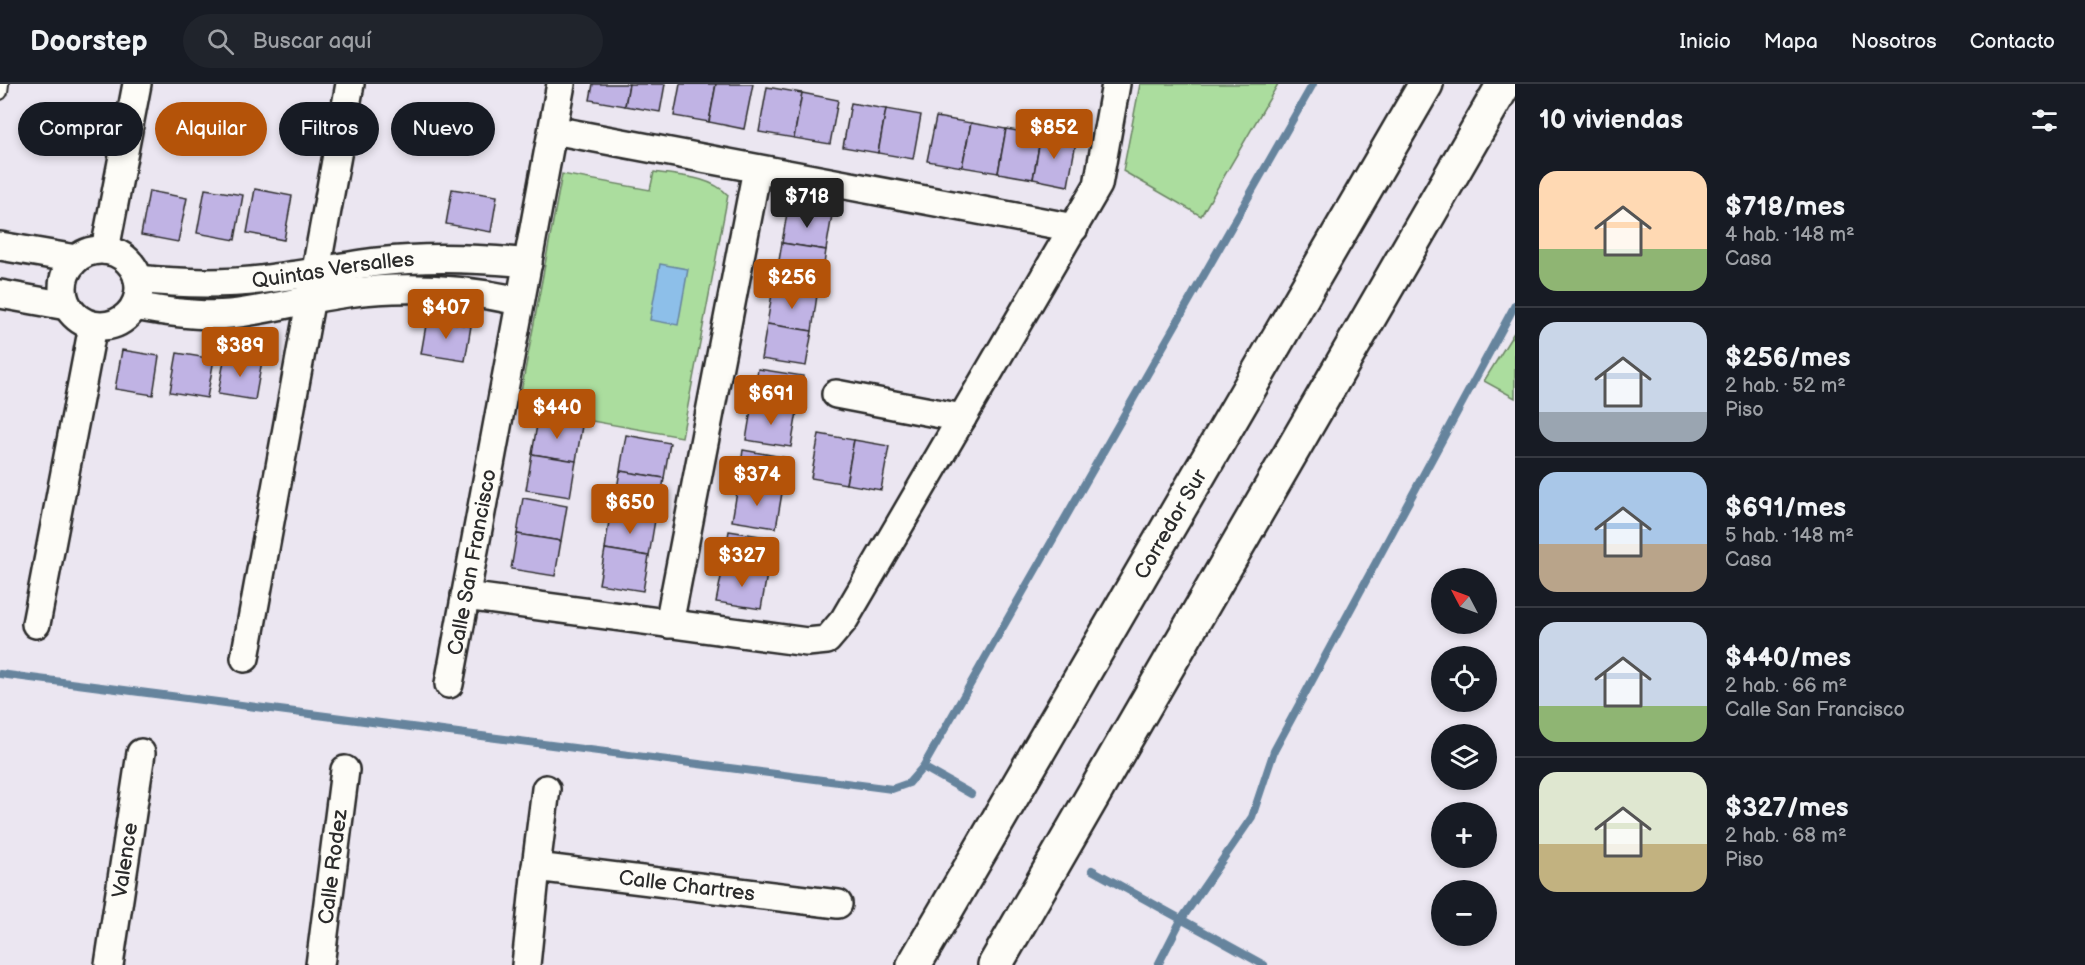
<!DOCTYPE html>
<html lang="es">
<meta charset="utf-8">
<style>
:root{--surface:#171b24;--page:#20242c;--text:#f1f3f6;--muted:#9ea1a6;--line:#363941;--accent:#b45309}
body{margin:0;font-family:"Balsamiq Sans",sans-serif;background:var(--page);color:var(--text);height:100vh;display:flex;flex-direction:column;font-size:22px;white-space:nowrap}
*{box-sizing:border-box;margin:0}
p{font-size:20px;color:var(--muted)}
.icon{flex:none;width:33px;height:33px;fill:none;stroke:currentColor;stroke-width:2;stroke-linecap:round;stroke-linejoin:round}
.map{position:relative;flex:1;overflow:hidden}
.panel{display:flex;flex-direction:column;background:var(--surface);width:570px}
.panel>*{flex:none}
.top-card{position:absolute;left:18px;top:18px;width:570px;height:54px;display:flex;gap:12px}
.needle{width:39px;rotate:311deg}
.buttons{position:absolute;left:1431px;top:484px;display:grid;gap:12px}
.buttons a{display:grid;place-items:center;width:66px;height:66px;border-radius:50%;background:var(--surface);box-shadow:0 3px 9px #0003;font-size:30px}
.price{position:absolute;translate:-50% -51px;padding:0 14px;border-radius:6px;background:var(--accent);color:#fff;font-size:20px;line-height:39px;filter:drop-shadow(0 2px 3px #0008)}
.price::after{content:'';position:absolute;left:50%;top:36px;width:18px;height:14px;margin-left:-9px;background:inherit;clip-path:polygon(0 0,100% 0,50% 100%)}
.price.active{background:#222;color:#fff}
ul{padding:0;list-style:none}
li{display:flex;align-items:center;gap:18px;height:150px;padding:0 24px}
li+li{border-top:2px solid var(--line)}
li span{display:grid;place-items:center;flex:none;width:168px;height:120px;border-radius:18px;color:#555}
li>.icon{margin-inline-start:auto}
span .icon{width:72px;height:72px;fill:#fffc;stroke-width:1}
li b{font-size:26px}
h2{display:flex;justify-content:space-between;align-items:center;height:72px;padding:0 24px;font-size:26px}
.tag{padding:0 21px;border-radius:27px;background:var(--surface);box-shadow:0 3px 9px #0003;font-size:21px;line-height:54px}
.tag.active{background:var(--accent);color:#fff}
header{display:flex;align-items:center;gap:36px;box-sizing:border-box;height:84px;padding:0 30px;background:var(--surface);border-bottom:2px solid var(--line)}
header strong{font-size:28px}
nav{display:flex;gap:33px;margin-inline-start:auto;font-size:21px}
.search{width:420px;height:54px;background:var(--page);display:flex;align-items:center;gap:15px;box-sizing:border-box;padding:0 21px;border-radius:33px;color:var(--muted);font-size:22px}
main{display:flex;flex:1;min-height:0}
.map>svg:first-child{display:block}
.green{fill:#abdd9e;stroke:#6b8464;stroke-width:1.5}
.water{fill:#8dbfe9;stroke:#66849d;stroke-width:1.5}
.lines{fill:none;stroke-linecap:round;stroke-linejoin:round}
.stream{stroke:#66849d;stroke-width:8}
.building{fill:#c0b3e4;stroke:#2b2b2b;stroke-width:1.5}
.service-casing{stroke:#2b2b2b;stroke-width:18}
.minor-casing{stroke:#2b2b2b;stroke-width:32}
.motorway-casing{stroke:#2b2b2b;stroke-width:38}
.service{stroke:#fdfcf7;stroke-width:14}
.minor{stroke:#fdfcf7;stroke-width:27}
.motorway{stroke:#fdfcf7;stroke-width:33}
.labels{text-anchor:middle;stroke-width:4.5;stroke-linejoin:round;paint-order:stroke}
.street-label{font-size:21px;fill:#2b2b2b;stroke:#fdfcf7}
</style>
<header>
<strong>Doorstep</strong>
<div class="search"><svg class="icon" aria-label="search" viewBox="0 0 24 24"><circle cx="10" cy="10" r="6"/><path d="M15 15l6 6"/></svg>Buscar aquí</div>
<nav><a>Inicio</a><a>Mapa</a><a>Nosotros</a><a>Contacto</a></nav>
</header>
<main>
<div class="map">
<svg width="1515" height="881" viewBox="0 0 1515 881">
<rect width="100%" height="100%" fill="#ebe6f1"/>
<filter id="ink" filterUnits="userSpaceOnUse"><feTurbulence type="fractalNoise" baseFrequency=".0167" numOctaves="2"/><feDisplacementMap in="SourceGraphic" scale="12" xChannelSelector="R" yChannelSelector="G"/><feConvolveMatrix kernelMatrix="1 2 1 2 8 2 1 2 1" color-interpolation-filters="sRGB"/></filter>
<g filter="url(#ink)">
<g class="green">
<polygon points="1140,0 1278,0 1201,132 1123,87"/>
<path d="M654,88C678,92 710,92 728,111L682,353L518,324L562,90L650,106Z"/>
<polygon points="1515,247 1515,314 1484,297"/>
</g>
<polygon class="water" points="660,180 688,185 678,241 650,236"/>
<g class="lines">
<g class="stream">
<polyline points="0,590 892,705 909,699 923,683 971,710"/>
<polyline points="923,683 1313,0"/>
<polyline points="1092,786 1264,881"/>
<polyline points="1158,881 1181,836 1252,733 1274,667 1515,221"/>
</g>
</g>
<g class="building">
<polygon points="593,0 629,0 625,22 590,16"/>
<polygon points="629,0 665,0 660,28 625,22"/>
<polygon points="680,0 716,0 709,38 674,32"/>
<polygon points="716,0 753,0 744,45 709,38"/>
<polygon points="767,3 802,9 794,54 759,48"/>
<polygon points="802,9 838,16 830,60 794,54"/>
<polygon points="851,19 886,25 878,69 843,63"/>
<polygon points="886,25 921,31 913,75 878,69"/>
<polygon points="936,33 971,39 962,83 927,77"/>
<polygon points="971,39 1006,45 998,89 962,83"/>
<polygon points="1006,45 1041,51 1033,95 998,89"/>
<polygon points="1041,51 1076,58 1068,102 1033,95"/>
<polygon points="205,105 243,111 235,156 197,149"/>
<polygon points="255,105 292,112 284,156 247,149"/>
<polygon points="452,105 497,112 491,148 446,140"/>
<polygon points="149,107 187,114 178,158 141,151"/>
<polygon points="788,123 832,131 826,166 782,159"/>
<polygon points="782,159 826,166 821,202 776,194"/>
<polygon points="773,204 817,211 812,247 767,240"/>
<polygon points="427,235 471,242 465,277 421,270"/>
<polygon points="767,240 812,247 806,282 761,275"/>
<polygon points="122,266 159,272 153,311 115,305"/>
<polygon points="177,269 214,275 207,314 170,308"/>
<polygon points="225,271 262,277 255,316 218,310"/>
<polygon points="758,285 803,292 797,328 752,320"/>
<polygon points="752,320 797,328 791,363 746,356"/>
<polygon points="538,335 582,342 576,377 532,370"/>
<polygon points="819,350 854,356 846,400 811,394"/>
<polygon points="626,351 670,359 664,394 620,387"/>
<polygon points="854,356 889,362 881,406 846,400"/>
<polygon points="743,366 788,374 782,409 738,402"/>
<polygon points="532,370 576,377 570,413 526,406"/>
<polygon points="620,387 664,394 659,429 614,422"/>
<polygon points="738,402 782,409 776,444 732,437"/>
<polygon points="523,414 567,422 561,457 517,450"/>
<polygon points="610,430 655,436 649,472 605,465"/>
<polygon points="729,447 773,454 767,490 723,483"/>
<polygon points="517,450 561,457 555,492 511,485"/>
<polygon points="605,465 649,472 643,507 599,500"/>
<polygon points="723,483 767,490 761,525 716,518"/>
</g>
<g class="lines">
<g class="service-casing">
<polyline id="service" points="0,8 1,0"/>
</g>
<g class="minor-casing">
<g id="minor">
<polyline points="553,46 1074,144"/>
<polyline points="0,162 76,175"/>
<circle cx="101" cy="204" r="38"/>
<polyline points="105,166 137,0"/>
<path id="s1" d="M138,195C184,200 229,201 274,194C309,190 343,182 378,178C427,172 478,174 528,179"/>
<polyline points="0,210 67,222"/>
<path d="M135,222C166,228 199,233 230,230C270,226 308,214 347,209C405,201 464,205 520,217"/>
<polyline points="836,310 962,334"/>
<polyline points="465,512 807,558 827,556 844,536 1098,101 1116,0"/>
<polyline points="36,540 93,242"/>
<polyline points="669,540 757,85"/>
<polyline points="245,574 350,0"/>
<path id="s2" d="M449,600L561,0"/>
<path id="s3" d="M536,783L838,820"/>
<path id="s4" d="M109,881L141,669"/>
<path id="s5" d="M320,881L345,686"/>
<polyline points="526,881 536,783 546,705"/>
</g>
</g>
<g class="motorway-casing">
<g id="motorway">
<path id="s6" d="M914,881L1426,0"/>
<polyline points="995,881 1504,0"/>
</g>
</g>
<use href="#service" class="service"/>
<use href="#minor" class="minor"/>
<use href="#motorway" class="motorway"/>
</g>
</g>
<g class="labels">
<g class="street-label">
<text dy="7" stroke="none"><textPath href="#s1" startOffset="196">Quintas Versalles</textPath></text>
<text dy="7" stroke="none"><textPath href="#s6" startOffset="510">Corredor Sur</textPath></text>
<text dy="7" stroke="none"><textPath href="#s2" startOffset="124">Calle San Francisco</textPath></text>
<text dy="7" stroke="none"><textPath href="#s4" startOffset="106">Valence</textPath></text>
<text dy="7" stroke="none"><textPath href="#s5" startOffset="99">Calle Rodez</textPath></text>
<text dy="7" stroke="none"><textPath href="#s3" startOffset="152">Calle Chartres</textPath></text>
</g>
</g>
</svg>
<div class="buttons">
<a><svg class="needle" viewBox="-14 -14 28 28"><path d="M0-13l5 13h-10z" fill="#e53935"/><path d="M0 13l5-13h-10z" fill="#9ea1a6"/></svg></a>
<a><svg class="icon" aria-label="locate" viewBox="0 0 24 24"><circle cx="12" cy="12" r="6"/><path d="M12 2v4M12 18v4M2 12h4M18 12h4"/></svg></a>
<a><svg class="icon" aria-label="layers" viewBox="0 0 24 24"><path d="M12 4l9 5-9 5-9-5zM3 14l9 5 9-5"/></svg></a>
<a>+</a>
<a>−</a>
</div>
<b class="price" style="left:1054px;top:76px">$852</b>
<b class="price active" style="left:807px;top:145px">$718</b>
<b class="price" style="left:792px;top:226px">$256</b>
<b class="price" style="left:446px;top:256px">$407</b>
<b class="price" style="left:240px;top:294px">$389</b>
<b class="price" style="left:771px;top:342px">$691</b>
<b class="price" style="left:557px;top:356px">$440</b>
<b class="price" style="left:757px;top:423px">$374</b>
<b class="price" style="left:630px;top:451px">$650</b>
<b class="price" style="left:742px;top:504px">$327</b>
<div class="top-card">
<a class="tag">Comprar</a>
<a class="tag active">Alquilar</a>
<a class="tag">Filtros</a>
<a class="tag">Nuevo</a>
</div>
</div>
<section class="panel">
<h2>10 viviendas<svg class="icon" aria-label="filters" viewBox="0 0 24 24"><path d="M4 7h16M4 17h16"/><circle cx="9" cy="7" r="2"/><circle cx="15" cy="17" r="2"/></svg></h2>
<ul>
<li><span style="background:linear-gradient(#ffd9b3 65%,#8fb573 0)"><svg class="icon" aria-label="home" viewBox="0 0 24 24"><path d="M3 11l9-7 9 7M6 9v11h12V9"/></svg></span><div><b>$718/mes</b><p>4 hab. · 148 m²</p><p>Casa</p></div></li>
<li><span style="background:linear-gradient(#c9d6e8 75%,#9aa5b1 0)"><svg class="icon" aria-label="home" viewBox="0 0 24 24"><path d="M3 11l9-7 9 7M6 9v11h12V9"/></svg></span><div><b>$256/mes</b><p>2 hab. · 52 m²</p><p>Piso</p></div></li>
<li><span style="background:linear-gradient(#a9c7e8 60%,#b9a48a 0)"><svg class="icon" aria-label="home" viewBox="0 0 24 24"><path d="M3 11l9-7 9 7M6 9v11h12V9"/></svg></span><div><b>$691/mes</b><p>5 hab. · 148 m²</p><p>Casa</p></div></li>
<li><span style="background:linear-gradient(#c9d6e8 70%,#8fb573 0)"><svg class="icon" aria-label="home" viewBox="0 0 24 24"><path d="M3 11l9-7 9 7M6 9v11h12V9"/></svg></span><div><b>$440/mes</b><p>2 hab. · 66 m²</p><p>Calle San Francisco</p></div></li>
<li><span style="background:linear-gradient(#dfe7d0 60%,#c2b280 0)"><svg class="icon" aria-label="home" viewBox="0 0 24 24"><path d="M3 11l9-7 9 7M6 9v11h12V9"/></svg></span><div><b>$327/mes</b><p>2 hab. · 68 m²</p><p>Piso</p></div></li>
</ul>
</section>
</main>
